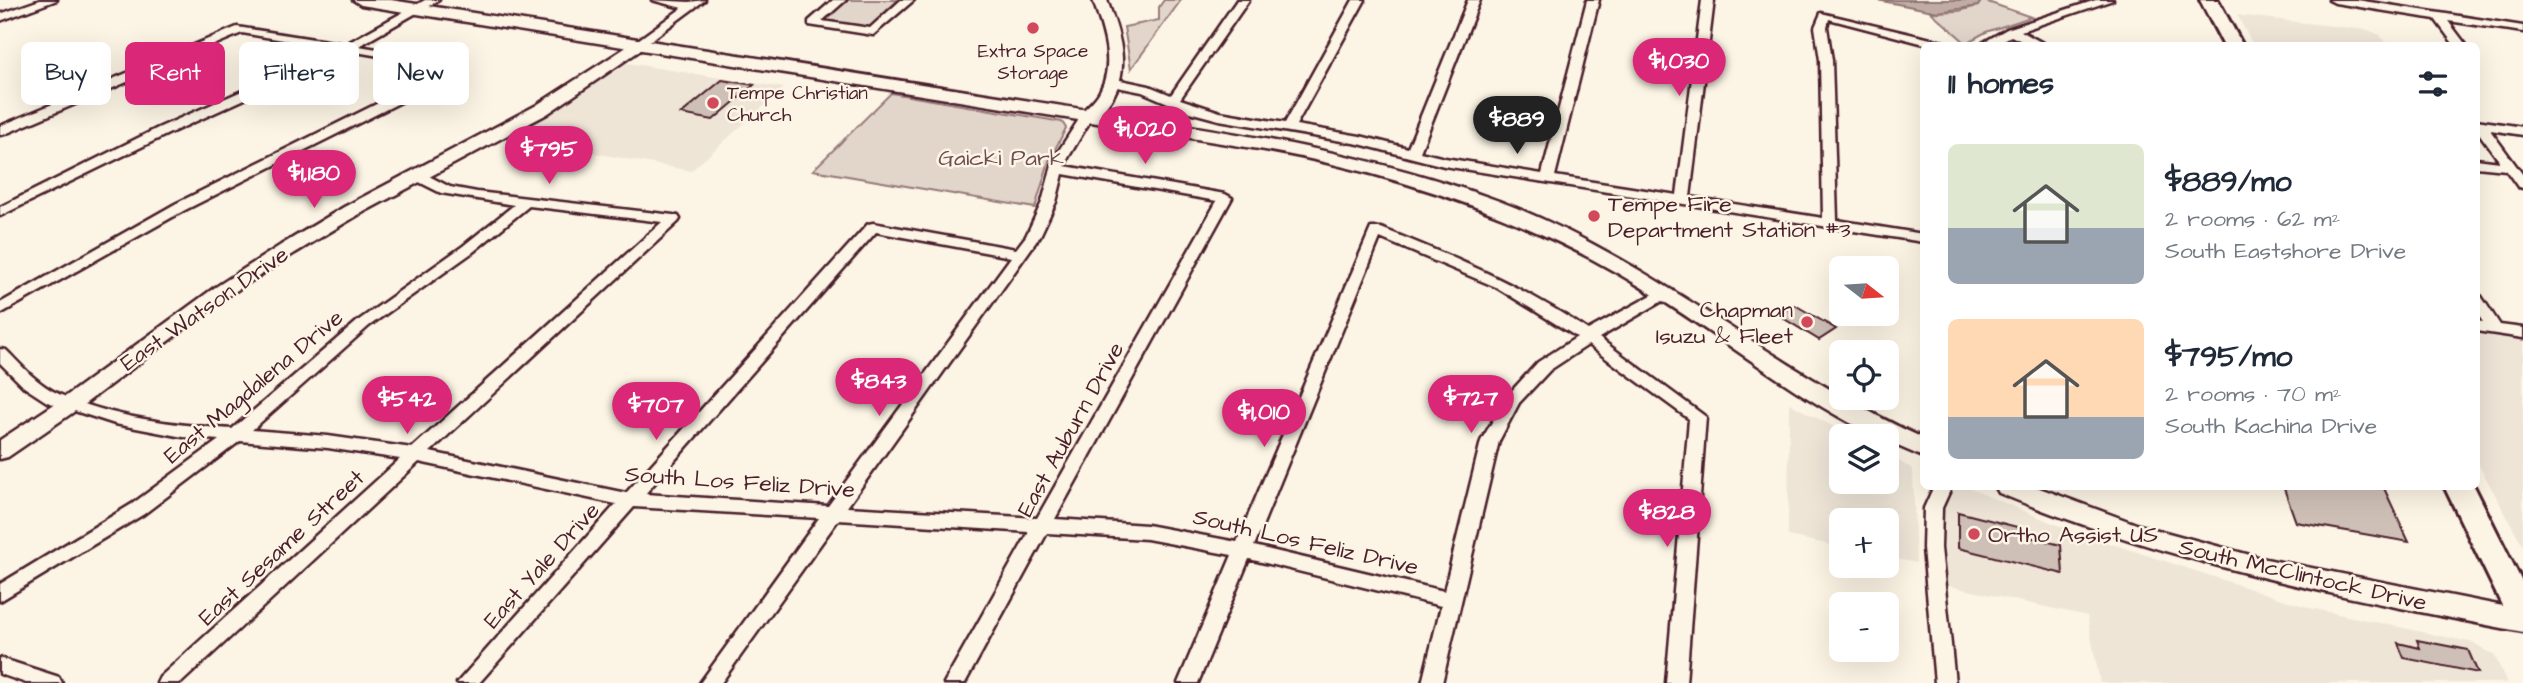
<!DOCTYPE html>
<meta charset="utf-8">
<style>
:root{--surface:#fff;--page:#f6f6f7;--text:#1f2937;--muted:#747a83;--accent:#db2777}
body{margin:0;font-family:"Architects Daughter",sans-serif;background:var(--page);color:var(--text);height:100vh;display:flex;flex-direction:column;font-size:26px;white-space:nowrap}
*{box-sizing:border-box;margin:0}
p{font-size:23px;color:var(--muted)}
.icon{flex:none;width:38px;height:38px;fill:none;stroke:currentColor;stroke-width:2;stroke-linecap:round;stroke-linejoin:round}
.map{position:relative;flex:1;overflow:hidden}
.details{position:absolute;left:1920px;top:42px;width:560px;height:448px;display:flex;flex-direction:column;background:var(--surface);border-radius:10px;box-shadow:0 7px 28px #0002}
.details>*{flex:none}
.guide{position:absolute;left:21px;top:42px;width:665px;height:63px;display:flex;gap:14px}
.needle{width:46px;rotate:107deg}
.buttons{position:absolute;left:1829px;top:256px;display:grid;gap:14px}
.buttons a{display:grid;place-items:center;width:70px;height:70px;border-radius:10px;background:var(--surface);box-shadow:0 7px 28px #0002;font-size:35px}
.price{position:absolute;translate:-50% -60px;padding:0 16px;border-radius:24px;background:var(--accent);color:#fff;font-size:23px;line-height:46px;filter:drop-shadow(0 2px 4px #0008)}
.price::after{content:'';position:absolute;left:50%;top:42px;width:21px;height:16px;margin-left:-10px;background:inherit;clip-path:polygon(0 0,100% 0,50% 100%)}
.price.on{background:#222;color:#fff}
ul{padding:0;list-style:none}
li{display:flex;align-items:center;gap:21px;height:175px;padding:0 28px}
li span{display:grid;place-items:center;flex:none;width:196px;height:140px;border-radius:10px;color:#555}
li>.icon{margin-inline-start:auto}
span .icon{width:84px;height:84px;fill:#fffc;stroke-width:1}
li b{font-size:30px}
h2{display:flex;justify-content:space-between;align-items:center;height:84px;padding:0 28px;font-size:30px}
.chip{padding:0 24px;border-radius:10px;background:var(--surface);box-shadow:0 7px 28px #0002;font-size:24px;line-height:63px}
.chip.on{background:var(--accent);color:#fff}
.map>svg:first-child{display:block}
.built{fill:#eee5d7}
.green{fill:#e2d5ca;stroke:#967a7a;stroke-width:2}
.water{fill:#c0aca5;stroke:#917474;stroke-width:2}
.building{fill:#cfc0b7;stroke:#4a1f2b;stroke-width:2}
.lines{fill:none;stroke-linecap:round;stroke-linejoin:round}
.minor-casing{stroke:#4a1f2b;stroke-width:5}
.tertiary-casing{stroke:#4a1f2b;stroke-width:5}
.secondary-casing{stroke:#4a1f2b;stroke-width:5}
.primary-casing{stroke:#4a1f2b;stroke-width:6}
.minor{fill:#fcf5e5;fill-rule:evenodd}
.tertiary{fill:#fcf5e5;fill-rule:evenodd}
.secondary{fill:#fcf5e5;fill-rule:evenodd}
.primary{fill:#fcf5e5;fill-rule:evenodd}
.poi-dot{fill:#d1495b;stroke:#fcf5e5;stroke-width:2.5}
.labels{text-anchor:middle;stroke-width:5;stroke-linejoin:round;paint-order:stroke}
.far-poi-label{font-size:19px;fill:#4a1f2b;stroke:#fcf5e5}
.park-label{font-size:23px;fill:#704c53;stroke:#fcf5e5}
.poi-label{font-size:23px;fill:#4a1f2b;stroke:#fcf5e5;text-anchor:start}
.street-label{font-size:23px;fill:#4a1f2b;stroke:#fcf5e5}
</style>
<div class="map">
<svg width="2523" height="683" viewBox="0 0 2523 683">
<rect width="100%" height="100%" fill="#fcf5e5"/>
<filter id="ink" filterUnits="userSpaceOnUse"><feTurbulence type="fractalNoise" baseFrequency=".0143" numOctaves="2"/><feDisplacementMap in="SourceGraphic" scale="14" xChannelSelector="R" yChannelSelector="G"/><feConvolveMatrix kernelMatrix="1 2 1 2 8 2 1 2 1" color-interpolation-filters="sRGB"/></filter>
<g filter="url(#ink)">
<g class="built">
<polygon points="2237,15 2368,30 2380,35 2387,45 2253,45"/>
<polygon points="627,63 784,88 691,171 507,137"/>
<polygon points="2476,330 2523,338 2523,546 2476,460"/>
<polygon points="1789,403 1851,436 1841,436 1841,481 1886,481 1887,455 1913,469 1916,563 1887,557 1886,520 1841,520 1841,547 1788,536"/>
<polygon points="1950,487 1966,487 2072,531 2310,608 2474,643 2495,656 2507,683 2100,683 2087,616 1945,585 1944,505"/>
</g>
<g class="green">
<polygon points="847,0 898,0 869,27 823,20"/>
<polygon points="1164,0 1181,0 1131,69 1124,27 1159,20 1159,7"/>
<polygon points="1982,0 2031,17 1986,32 1966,43 1931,12 1959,11 1978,6"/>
<polygon points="891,93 1062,122 1066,128 1049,161 1035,208 813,170"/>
</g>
<polygon class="water" points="1877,0 1981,0 1978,6 1938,12"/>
<g class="building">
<polygon points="722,80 754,85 713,120 681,114"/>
<polygon points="1795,305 1836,329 1819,340 1778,315"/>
<polygon points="2283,486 2383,486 2409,542 2296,522"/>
<polygon points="1958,512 2025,529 2025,536 2061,545 2063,574 1958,548"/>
<polygon points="2417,640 2468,650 2478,673 2404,658 2398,643 2420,648"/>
</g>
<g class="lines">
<g class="minor-casing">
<g id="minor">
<polygon points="40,0 57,0 0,21 0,14"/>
<polygon points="425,0 439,0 359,46 461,63 467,67 465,70 185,210 0,314 0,303 175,204 449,68 350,51 168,134 0,216 0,207 158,128 337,49 242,33 5,134 0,135 0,126 237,27 346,44"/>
<polygon points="652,0 689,2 705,0 643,46 635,46 635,42 682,8"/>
<polygon points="833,0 846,0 822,21 870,28 901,0 914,0 873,35 809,25 809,21"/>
<polygon points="1237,0 1249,0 1180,99 1220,112 1285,123 1353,0 1365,0 1296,125 1360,136 1408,148 1468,0 1480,0 1420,152 1445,158 1542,174 1587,0 1599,0 1555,176 1677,195 1702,0 1714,0 1690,197 1823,218 1820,60 1815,27 1821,13 1952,44 1954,46 1932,46 1829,19 1827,27 1832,60 1837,220 1923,234 1923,242 1444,166 1359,144 1219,120 1189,112 1142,92 1107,85 1105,82 1111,78 1149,86 1171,95"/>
<polygon points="2096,0 2113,0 2021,31 2048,46 2032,46 2011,36 1993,46 1977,46 2007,29"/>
<polygon points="2329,0 2357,0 2523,26 2523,32 2448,21 2467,46 2455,46 2435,19 2335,3"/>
<path d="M1087,112L1093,116L1068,158L1065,166L1225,194L1232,198L1055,519L1147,525L1237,542L1371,228H1381C1454,257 1523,286 1588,330L1661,290H1671L1674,293L1671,296L1599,338L1706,417L1686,683H1666L1689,419L1588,345L1550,370L1519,403L1499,441L1442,683H1422L1441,606L1249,559L1198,683H1178L1232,555L1147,539L1047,533L965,683H944L1029,532L838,520L721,683H700L819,518L634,507L479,683H457L616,504L419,462L181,683H157L160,677L400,459L328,448L240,441L144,514L0,601V584L132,504L219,440L183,437L115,424L47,402L24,387L0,363V349L6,350C22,366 38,385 59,394C112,418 175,425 232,429L359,320L463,246L514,205L441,193L413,179L411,176L413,173H423L450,187L477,192L673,215L678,216L680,219L678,222L430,452L626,493L868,224L873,223L1016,249L1026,236L1042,202L1054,158L1083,113ZM1063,174L1217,201L1037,518L847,507L1040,236L1056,202ZM529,206L662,222L412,448L328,436L252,430L369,326L473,252ZM876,232L1011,257L828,506L645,494ZM1380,238L1496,287L1577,337L1538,362L1507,396L1481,441L1444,591L1254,546Z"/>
<polygon points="2476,120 2523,127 2523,135 2490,130 2523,175 2523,188 2518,187 2506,170 2476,167 2476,159 2500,162 2476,129"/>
<polygon points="2476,294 2481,296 2500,325 2523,328 2523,338 2476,331 2476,321 2483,322 2476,312"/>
<polygon points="1934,486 1952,486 1942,508 1941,548 1955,683 1935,683 1923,548 1924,508"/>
<polygon points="0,658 59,677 62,683 26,683 0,674"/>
</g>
</g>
<g class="tertiary-casing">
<g id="tertiary">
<path d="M1093,0H1107C1119,33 1132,68 1111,100C1105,109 1097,118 1087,121L1079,116C1085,107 1095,101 1100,91C1116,62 1102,28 1093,0Z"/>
<polygon points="639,39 647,44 645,47 547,114 358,215 295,253 228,296 78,409 8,457 0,459 0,440 62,399 214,288 281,245 344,207 535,106"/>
</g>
</g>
<g class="secondary-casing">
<g id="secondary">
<path d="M353,0H391C602,33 813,67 1024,100C1185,126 1346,144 1499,201C1653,259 1775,371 1923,438V457L1886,441V436H1875C1782,390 1708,325 1619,274C1509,211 1390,173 1265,150L361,5Z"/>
<path d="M1995,486H2034L2139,525L2261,558L2523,610V632C2343,598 2169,563 1999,493Z"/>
</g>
</g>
<g class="primary-casing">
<g id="primary">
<polygon points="2200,0 2218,0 2243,46 2224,46"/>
<polygon points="2444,486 2474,486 2523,584 2523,630 2512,626"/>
</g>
</g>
<use href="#minor" class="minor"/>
<use href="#tertiary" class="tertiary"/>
<use href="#secondary" class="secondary"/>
<use href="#primary" class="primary"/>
</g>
</g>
<g class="poi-dot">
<circle cx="1033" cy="28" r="7"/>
<circle cx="713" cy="103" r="7"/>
<circle cx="1594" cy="216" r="7"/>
<circle cx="1807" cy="322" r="7"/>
<circle cx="1974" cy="534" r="7"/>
</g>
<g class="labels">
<g class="far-poi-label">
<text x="1033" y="57">Extra Space<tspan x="1033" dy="22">Storage</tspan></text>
<text x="727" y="99" text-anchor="start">Tempe Christian<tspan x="727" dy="22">Church</tspan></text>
</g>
<g class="park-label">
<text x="1001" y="165">Gaicki Park</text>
</g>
<g class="poi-label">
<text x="1608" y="211">Tempe Fire<tspan x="1608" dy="26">Department Station #3</tspan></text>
<text x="1793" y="317" text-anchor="end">Chapman<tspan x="1793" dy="26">Isuzu &amp; Fleet</tspan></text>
<text x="1988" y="542">Ortho Assist US</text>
</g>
<g class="street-label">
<text transform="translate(204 308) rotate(-35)" y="8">East Watson Drive</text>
<text transform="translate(253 386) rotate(-40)" y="8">East Magdalena Drive</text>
<text transform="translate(1070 429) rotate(-61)" y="8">East Auburn Drive</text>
<text transform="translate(740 481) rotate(4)" y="8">South Los Feliz Drive</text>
<text transform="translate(1306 541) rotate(13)" y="8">South Los Feliz Drive</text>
<text transform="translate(281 547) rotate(-43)" y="8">East Sesame Street</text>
<text transform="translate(541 565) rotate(-48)" y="8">East Yale Drive</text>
<text transform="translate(2303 574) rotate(13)" y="8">South McClintock Drive</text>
</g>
</g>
</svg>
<div class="buttons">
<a><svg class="needle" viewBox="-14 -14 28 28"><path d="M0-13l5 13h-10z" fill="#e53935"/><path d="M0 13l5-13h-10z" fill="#747a83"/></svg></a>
<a><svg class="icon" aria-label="locate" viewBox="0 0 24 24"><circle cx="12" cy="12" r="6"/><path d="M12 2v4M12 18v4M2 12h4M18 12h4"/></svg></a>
<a><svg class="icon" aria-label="layers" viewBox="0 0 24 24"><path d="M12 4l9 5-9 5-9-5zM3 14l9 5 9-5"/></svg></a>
<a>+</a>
<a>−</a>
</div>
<b class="price" style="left:1679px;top:98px">$1,030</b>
<b class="price on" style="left:1517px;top:156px">$889</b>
<b class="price" style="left:1145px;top:166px">$1,020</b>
<b class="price" style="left:549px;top:186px">$795</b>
<b class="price" style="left:314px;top:210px">$1,180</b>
<b class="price" style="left:879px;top:418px">$843</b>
<b class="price" style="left:1471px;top:435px">$727</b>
<b class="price" style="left:407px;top:436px">$542</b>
<b class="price" style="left:656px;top:442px">$707</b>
<b class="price" style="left:1264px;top:449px">$1,010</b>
<b class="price" style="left:1667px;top:549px">$828</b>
<div class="guide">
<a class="chip">Buy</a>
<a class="chip on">Rent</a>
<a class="chip">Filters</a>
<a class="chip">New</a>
</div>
<section class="details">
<h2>11 homes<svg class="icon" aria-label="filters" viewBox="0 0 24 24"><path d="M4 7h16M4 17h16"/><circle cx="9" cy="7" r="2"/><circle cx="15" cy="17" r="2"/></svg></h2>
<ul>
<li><span style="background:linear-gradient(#dfe7d0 60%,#9aa5b1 0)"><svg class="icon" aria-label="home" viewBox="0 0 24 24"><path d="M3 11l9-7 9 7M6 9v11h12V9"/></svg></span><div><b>$889/mo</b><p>2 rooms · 62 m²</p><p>South Eastshore Drive</p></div></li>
<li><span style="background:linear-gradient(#ffd9b3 70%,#9aa5b1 0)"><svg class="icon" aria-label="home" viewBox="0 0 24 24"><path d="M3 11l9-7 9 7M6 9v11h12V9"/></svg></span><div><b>$795/mo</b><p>2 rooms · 70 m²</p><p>South Kachina Drive</p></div></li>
</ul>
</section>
</div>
